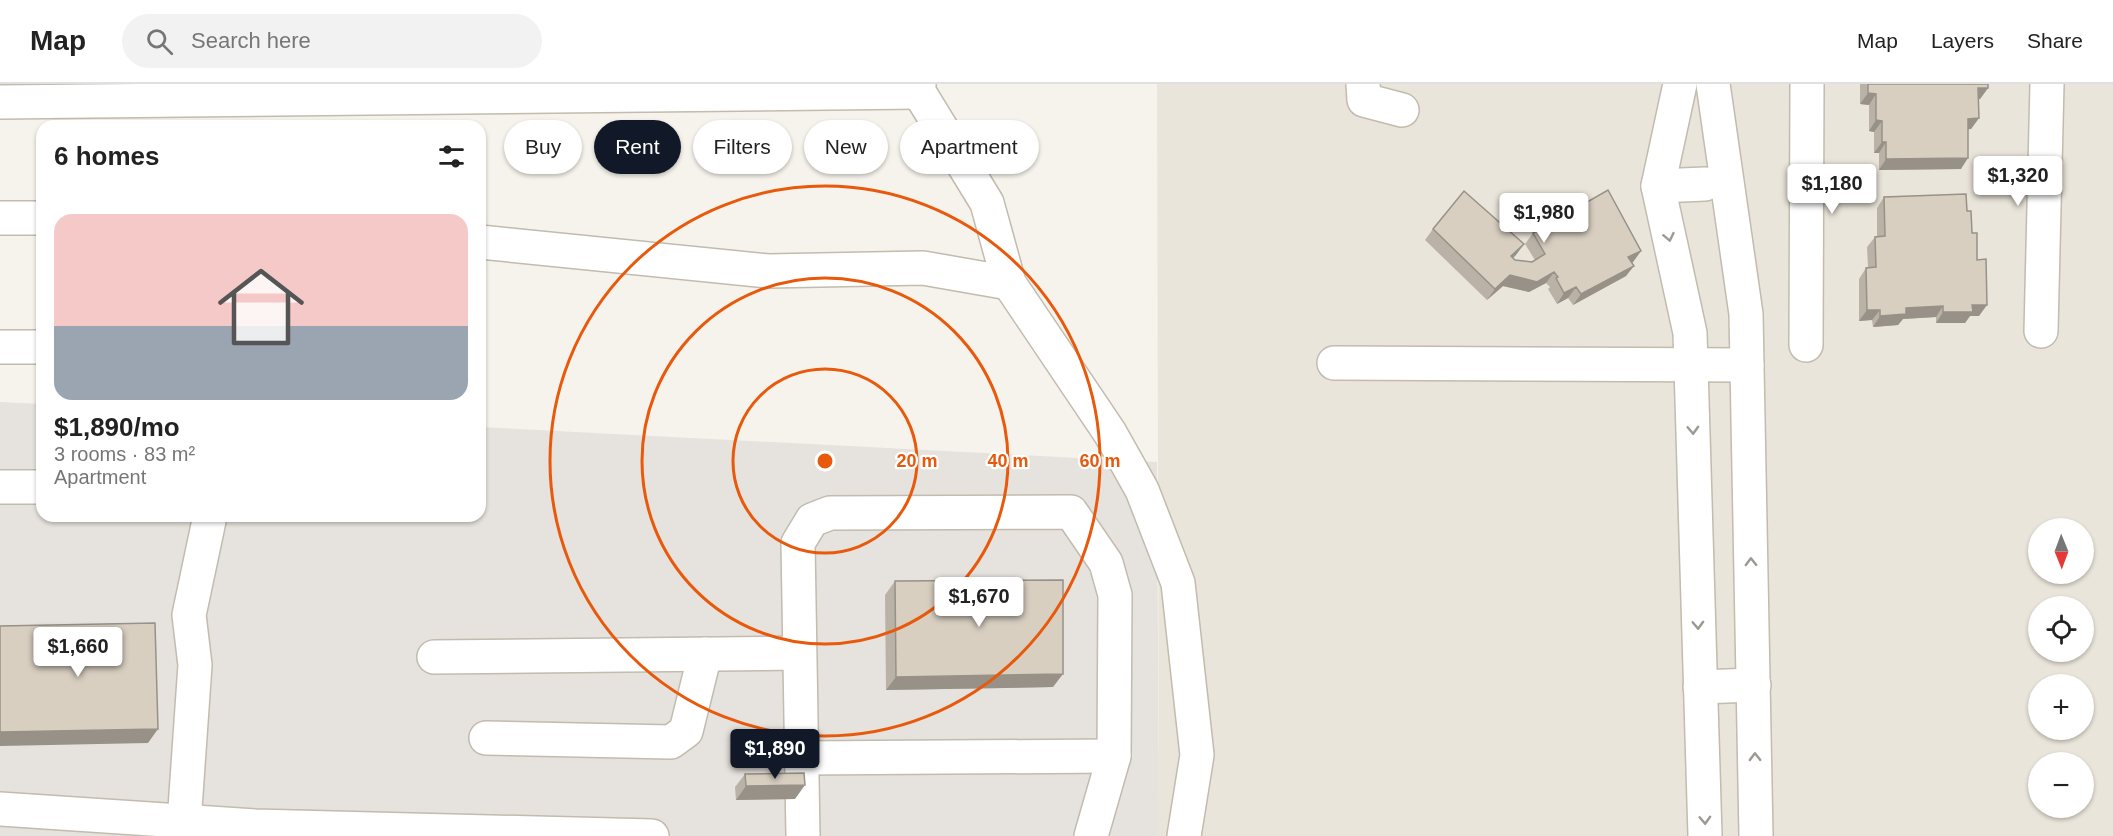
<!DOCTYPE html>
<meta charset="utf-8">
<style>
:root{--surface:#fff;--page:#f2f2f2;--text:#222;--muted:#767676;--line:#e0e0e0;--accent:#111827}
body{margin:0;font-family:Helvetica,sans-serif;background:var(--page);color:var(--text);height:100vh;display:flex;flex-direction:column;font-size:22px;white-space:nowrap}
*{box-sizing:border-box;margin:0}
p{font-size:20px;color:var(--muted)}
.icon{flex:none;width:33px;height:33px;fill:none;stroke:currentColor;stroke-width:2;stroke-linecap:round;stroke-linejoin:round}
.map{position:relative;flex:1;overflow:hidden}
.side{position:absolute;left:36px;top:36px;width:450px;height:402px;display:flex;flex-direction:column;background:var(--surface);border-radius:18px;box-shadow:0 2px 4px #0004}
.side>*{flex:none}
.banner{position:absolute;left:504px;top:36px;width:570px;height:54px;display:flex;gap:12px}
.needle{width:39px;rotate:179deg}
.fabs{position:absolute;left:2028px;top:434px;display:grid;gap:12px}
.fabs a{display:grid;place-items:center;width:66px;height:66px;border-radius:50%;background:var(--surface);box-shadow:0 2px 4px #0004;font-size:30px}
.price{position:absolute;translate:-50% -51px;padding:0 14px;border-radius:6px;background:#fff;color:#222;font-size:20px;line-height:39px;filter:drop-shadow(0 2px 3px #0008)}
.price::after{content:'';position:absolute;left:50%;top:36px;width:18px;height:14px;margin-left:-9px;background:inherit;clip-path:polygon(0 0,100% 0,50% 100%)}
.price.on{background:var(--accent);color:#fff}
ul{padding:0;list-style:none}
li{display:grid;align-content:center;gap:12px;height:318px;padding:0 18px}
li+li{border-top:2px solid var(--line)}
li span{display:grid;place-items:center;height:186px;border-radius:18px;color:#555}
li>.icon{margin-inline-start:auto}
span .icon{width:108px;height:108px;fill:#fffc;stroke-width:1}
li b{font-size:26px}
h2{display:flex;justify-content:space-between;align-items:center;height:72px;padding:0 18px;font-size:26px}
.tag{padding:0 21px;border-radius:27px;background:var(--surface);box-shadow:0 2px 4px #0004;font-size:21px;line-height:54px}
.tag.on{background:var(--accent);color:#fff}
header{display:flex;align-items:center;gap:36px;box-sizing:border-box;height:84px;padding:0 30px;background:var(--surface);border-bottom:2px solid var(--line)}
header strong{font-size:28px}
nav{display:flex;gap:33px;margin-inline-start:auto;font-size:21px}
.search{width:420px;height:54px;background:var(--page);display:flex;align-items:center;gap:15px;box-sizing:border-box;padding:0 21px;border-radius:33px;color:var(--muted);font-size:22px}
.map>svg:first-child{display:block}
.residential{fill:#eae5da;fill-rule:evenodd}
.industrial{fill:#e6e2dd}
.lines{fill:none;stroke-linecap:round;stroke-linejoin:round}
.minor-casing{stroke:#c2bbae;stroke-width:36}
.minor{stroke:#fff;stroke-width:33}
.wall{fill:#bab2a6}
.shaded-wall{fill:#979187}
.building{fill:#d8cfc1;stroke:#979187;stroke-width:1.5}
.oneway{stroke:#9c9892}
.ring{fill:none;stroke:#e8590c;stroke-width:3}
.centre{fill:#e8590c;stroke:#fff;stroke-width:3}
.ring-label{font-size:18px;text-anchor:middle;font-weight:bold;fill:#e8590c;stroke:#fff;stroke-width:4.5;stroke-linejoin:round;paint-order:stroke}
</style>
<header>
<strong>Map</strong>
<div class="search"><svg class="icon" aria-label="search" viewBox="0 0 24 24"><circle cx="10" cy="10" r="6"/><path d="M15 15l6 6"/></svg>Search here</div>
<nav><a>Map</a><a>Layers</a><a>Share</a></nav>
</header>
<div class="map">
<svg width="2113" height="752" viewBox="0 0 2113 752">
<rect width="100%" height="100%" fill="#f6f3ec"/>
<path class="residential" d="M1157,0H2113V752H1159ZM2038,444H2084V489H2038ZM2038,522H2084V567H2038ZM2038,600H2084V645H2038ZM2038,678H2084V723H2038Z"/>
<polygon class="industrial" points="0,318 42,320 42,432 480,432 480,343 1157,378 1159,752 0,752"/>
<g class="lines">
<g class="minor-casing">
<g id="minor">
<polyline points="919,0 919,8 987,119 1009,199 1110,349 1142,406 1178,499 1197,671 1184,752"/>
<polyline points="1363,0 1364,16 1402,26"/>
<polyline points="1680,0 1658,102 1690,249 1705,752"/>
<polyline points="1713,0 1746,230 1756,752"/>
<polyline points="0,18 919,8"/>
<polyline points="1658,102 1705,100"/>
<polyline points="0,134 42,134"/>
<polyline points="480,158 768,187 923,184 1009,199"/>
<polyline points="2041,247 2047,0"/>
<polyline points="1806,261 1807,0"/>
<polyline points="0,263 42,263"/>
<polyline points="1334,279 1747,281"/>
<polyline points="0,403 42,403"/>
<polyline points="434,573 799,569"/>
<polyline points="1700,603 1754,601"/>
<polyline points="486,654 671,658 686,647 705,570"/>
<polyline points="802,674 1114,672"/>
<polyline points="0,725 255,742 652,752"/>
<polyline points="184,739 195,581 189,531 210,432"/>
<polyline points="803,752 798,459 812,436 830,429 1071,428 1106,479 1115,511 1114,672 1091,752"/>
</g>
</g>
<use href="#minor" class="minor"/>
</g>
<g class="wall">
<polygon points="1860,0 1988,0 1988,4 1980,15 1978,15 1979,34 1971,45 1968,45 1961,85 1879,86 1879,69 1874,69 1874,48 1869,47 1869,21 1860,20"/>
<polygon points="1884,113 1967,127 1972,149 1979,232 1970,232 1965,239 1936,239 1936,233 1903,235 1898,241 1873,243 1872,236 1859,237 1859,195 1866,184 1868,184 1867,163 1875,153 1877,152 1877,124"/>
<polygon points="1433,145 1524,160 1513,174 1515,176 1532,178 1535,176 1525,160 1533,149 1641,167 1633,178 1632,179 1626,192 1573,221 1568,214 1557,220 1548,205 1550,203 1546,199 1529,208 1503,202 1487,216 1425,156"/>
<polygon points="895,497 1053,603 886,606 885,511"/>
<polygon points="745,690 795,715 736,716 735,703"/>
</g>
<g class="shaded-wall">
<polygon points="1978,4 1988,4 1980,15 1970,15"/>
<polygon points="1868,9 1876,10 1869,21 1860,20"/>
<polygon points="1979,34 1971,45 1960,46 1968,35"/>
<polygon points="1876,36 1882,37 1874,48 1869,47"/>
<polygon points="1882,58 1886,58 1879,69 1874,69"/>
<polygon points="1968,74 1961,85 1879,86 1886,75"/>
<polygon points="1524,160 1516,171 1504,183 1511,172"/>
<polygon points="1641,167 1633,178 1620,184 1628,173"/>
<polygon points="1634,182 1626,192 1573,221 1581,210"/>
<polygon points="1554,188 1546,199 1529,208 1503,202 1487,216 1495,205 1510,191"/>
<polygon points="1576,203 1568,214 1557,220 1564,209"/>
<polygon points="1972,221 1987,221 1979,232 1970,232 1965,239 1936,239 1943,228"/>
<polygon points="1943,222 1936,233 1903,235 1898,241 1873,243 1880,232 1906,224"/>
<polygon points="1867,226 1880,226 1872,236 1859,237"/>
<polygon points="1063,590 1053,603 886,606 896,593"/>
<polygon points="158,645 148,659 0,662 0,648"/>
<polygon points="805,701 795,715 736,716 746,702"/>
</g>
<g class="building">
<polygon points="1868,0 1988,0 1988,4 1978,4 1979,34 1968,35 1968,74 1886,75 1886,58 1882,58 1882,37 1876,36 1876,10 1868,9"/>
<polygon points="1608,106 1641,167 1628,173 1634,182 1581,210 1576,203 1564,209 1556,194 1558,193 1554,188 1537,198 1510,191 1495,205 1433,145 1464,107 1524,160 1511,172 1515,176 1532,178 1545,170 1533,149"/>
<polygon points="1966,110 1967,127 1971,127 1972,149 1977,149 1977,176 1986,175 1987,221 1972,221 1973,228 1943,228 1943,222 1906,224 1906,230 1880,232 1880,226 1867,226 1866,184 1876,183 1875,153 1885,152 1884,113"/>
<polygon points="1063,496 1063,590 896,593 895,497"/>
<polygon points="155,539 158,645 0,648 0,542"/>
<polygon points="804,689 805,701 746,702 745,690"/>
</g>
<defs><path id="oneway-chevron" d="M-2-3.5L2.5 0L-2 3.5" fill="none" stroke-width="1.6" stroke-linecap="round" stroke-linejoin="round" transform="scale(1.5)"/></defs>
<g class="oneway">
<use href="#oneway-chevron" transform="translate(1669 153) rotate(78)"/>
<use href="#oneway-chevron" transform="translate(1693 346) rotate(88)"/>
<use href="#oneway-chevron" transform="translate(1751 478) rotate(-91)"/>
<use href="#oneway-chevron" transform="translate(1698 541) rotate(88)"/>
<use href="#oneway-chevron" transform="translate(1755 673) rotate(-91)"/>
<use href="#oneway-chevron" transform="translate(1705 736) rotate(88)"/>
</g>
<g class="ring">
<circle cx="825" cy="377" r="92"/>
<circle cx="825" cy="377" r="183"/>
<circle cx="825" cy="377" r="275"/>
</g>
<circle cx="825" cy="377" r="9" class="centre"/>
<g class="ring-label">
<text x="917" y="383">20 m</text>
<text x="1008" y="383">40 m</text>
<text x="1100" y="383">60 m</text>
</g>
</svg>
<div class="fabs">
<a><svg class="needle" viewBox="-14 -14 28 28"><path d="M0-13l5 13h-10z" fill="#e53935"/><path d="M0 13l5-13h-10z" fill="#767676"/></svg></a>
<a><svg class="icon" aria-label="locate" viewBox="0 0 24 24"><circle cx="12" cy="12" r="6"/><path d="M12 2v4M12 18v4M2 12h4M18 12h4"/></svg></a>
<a>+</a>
<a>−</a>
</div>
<b class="price" style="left:2018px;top:123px">$1,320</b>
<b class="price" style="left:1832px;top:131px">$1,180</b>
<b class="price" style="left:1544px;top:160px">$1,980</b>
<b class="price" style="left:979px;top:544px">$1,670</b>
<b class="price" style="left:78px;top:594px">$1,660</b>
<b class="price on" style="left:775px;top:696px">$1,890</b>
<div class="banner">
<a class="tag">Buy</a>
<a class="tag on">Rent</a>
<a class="tag">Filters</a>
<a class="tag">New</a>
<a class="tag">Apartment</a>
</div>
<section class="side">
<h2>6 homes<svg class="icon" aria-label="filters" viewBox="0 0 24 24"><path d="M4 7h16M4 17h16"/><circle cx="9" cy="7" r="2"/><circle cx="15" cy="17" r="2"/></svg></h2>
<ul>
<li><span style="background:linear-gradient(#f6c9c9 60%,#9aa5b1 0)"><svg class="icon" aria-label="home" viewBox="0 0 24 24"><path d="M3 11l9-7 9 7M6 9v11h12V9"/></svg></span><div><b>$1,890/mo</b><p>3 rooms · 83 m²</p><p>Apartment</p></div></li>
</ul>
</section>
</div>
